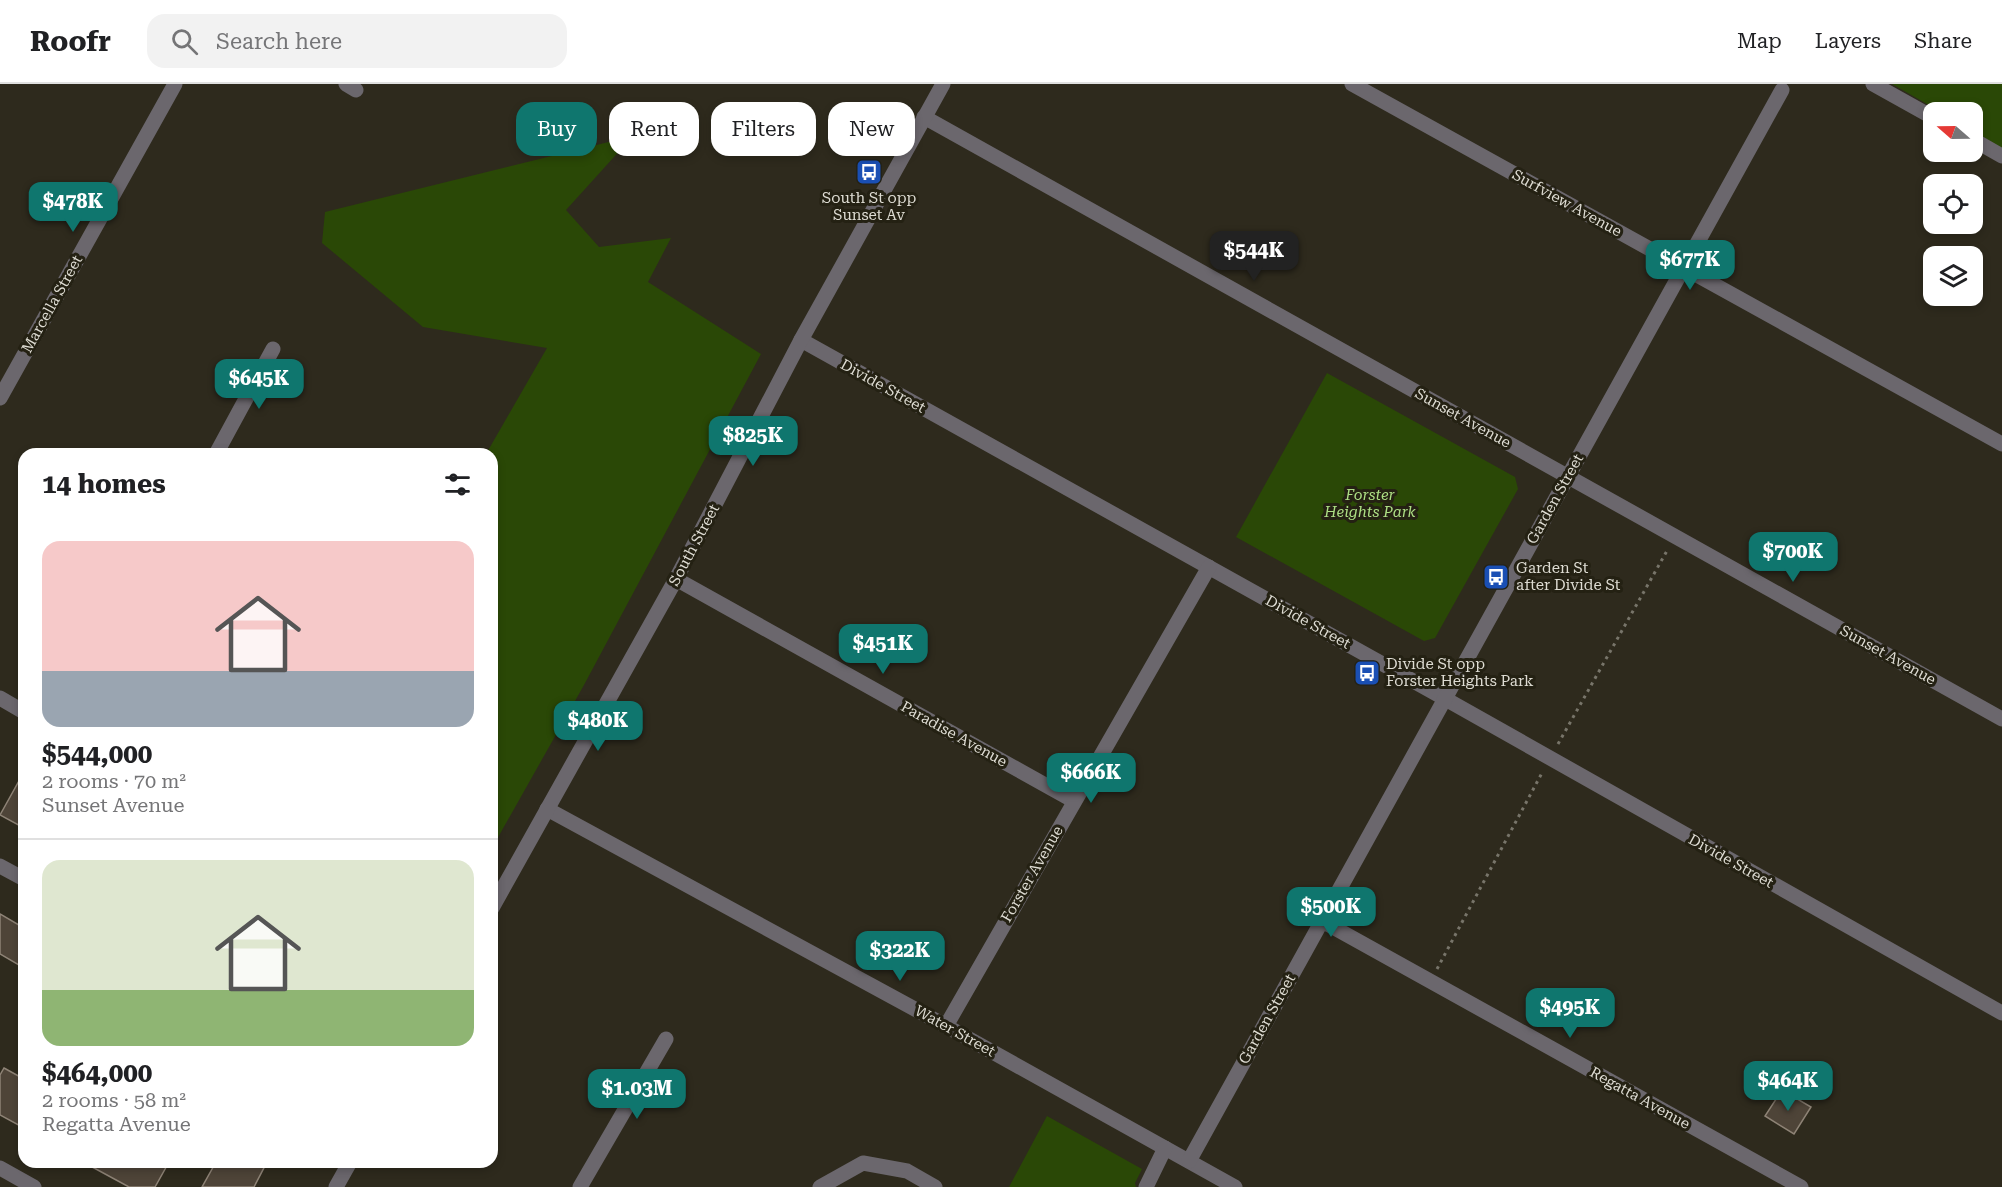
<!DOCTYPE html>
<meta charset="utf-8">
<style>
:root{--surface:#fff;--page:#f2f2f2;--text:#202124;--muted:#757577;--line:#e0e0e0;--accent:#0f766e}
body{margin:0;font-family:"Roboto Serif",serif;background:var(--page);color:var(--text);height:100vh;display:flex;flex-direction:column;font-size:22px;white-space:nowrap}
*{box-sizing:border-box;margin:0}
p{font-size:20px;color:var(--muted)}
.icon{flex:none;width:33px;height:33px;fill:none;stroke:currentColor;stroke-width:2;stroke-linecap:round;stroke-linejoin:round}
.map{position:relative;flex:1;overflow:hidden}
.drawer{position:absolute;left:18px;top:364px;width:480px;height:720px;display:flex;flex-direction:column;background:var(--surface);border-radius:18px;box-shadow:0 3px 9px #0003}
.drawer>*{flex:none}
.banner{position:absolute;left:516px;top:18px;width:570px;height:54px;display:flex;gap:12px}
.needle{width:39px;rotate:290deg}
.buttons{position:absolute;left:1923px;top:18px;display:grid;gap:12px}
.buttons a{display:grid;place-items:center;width:60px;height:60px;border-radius:12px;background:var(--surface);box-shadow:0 3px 9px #0003;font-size:30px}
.price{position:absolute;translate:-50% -51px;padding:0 14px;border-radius:12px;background:var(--accent);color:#fff;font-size:20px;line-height:39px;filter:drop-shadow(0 2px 3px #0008)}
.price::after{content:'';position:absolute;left:50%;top:36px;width:18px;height:14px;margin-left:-9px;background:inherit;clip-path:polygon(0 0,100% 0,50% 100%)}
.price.current{background:#222;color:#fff}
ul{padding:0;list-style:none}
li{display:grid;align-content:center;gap:12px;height:318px;padding:0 24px}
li+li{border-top:2px solid var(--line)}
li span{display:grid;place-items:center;height:186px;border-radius:18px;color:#555}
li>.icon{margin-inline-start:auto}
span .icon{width:108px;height:108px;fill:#fffc;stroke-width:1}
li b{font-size:26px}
h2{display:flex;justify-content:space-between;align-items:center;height:72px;padding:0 24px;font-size:26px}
.pill{padding:0 21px;border-radius:18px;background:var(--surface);box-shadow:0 3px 9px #0003;font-size:21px;line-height:54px}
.pill.current{background:var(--accent);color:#fff}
header{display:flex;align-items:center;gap:36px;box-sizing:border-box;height:84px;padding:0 30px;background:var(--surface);border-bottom:2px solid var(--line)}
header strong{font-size:28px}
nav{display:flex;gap:33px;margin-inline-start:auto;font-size:21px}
.search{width:420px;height:54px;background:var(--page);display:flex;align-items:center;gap:15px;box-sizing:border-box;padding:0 21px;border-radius:18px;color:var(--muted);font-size:22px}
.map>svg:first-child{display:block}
.green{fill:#2a4806}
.building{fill:#4e4438;stroke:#8e8376;stroke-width:1.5}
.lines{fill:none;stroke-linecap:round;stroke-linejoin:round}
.path{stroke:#78756a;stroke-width:3;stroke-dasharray:3 4.5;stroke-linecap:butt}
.minor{stroke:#6b676d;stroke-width:15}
.labels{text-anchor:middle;stroke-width:6;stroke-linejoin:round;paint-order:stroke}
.poi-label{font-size:15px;fill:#dedcd3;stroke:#242113;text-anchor:start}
.street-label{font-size:15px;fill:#dedcd3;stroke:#242113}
.park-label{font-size:15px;font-style:italic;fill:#addf84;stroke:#242113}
</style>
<header>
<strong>Roofr</strong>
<div class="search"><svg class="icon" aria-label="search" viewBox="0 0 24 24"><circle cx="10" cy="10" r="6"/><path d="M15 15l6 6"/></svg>Search here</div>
<nav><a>Map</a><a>Layers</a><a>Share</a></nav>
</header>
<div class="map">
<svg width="2002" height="1103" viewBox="0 0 2002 1103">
<rect width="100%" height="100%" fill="#2e2a1d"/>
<g class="green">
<polygon points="1892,0 2002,0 2002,64 1973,47 1972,28 1941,28"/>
<polygon points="633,52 566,126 599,163 671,154 648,198 761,270 584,601 492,764 492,370 486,370 547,264 423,243 322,159 325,128"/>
<polygon points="1327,289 1515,393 1518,405 1435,554 1424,557 1236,453"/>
<polygon points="1047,1032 1142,1085 1135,1099 1136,1103 1009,1103"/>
</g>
<g class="building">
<polygon points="24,688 24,744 0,731"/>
<polygon points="0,830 24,844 24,884 0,870"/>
<polygon points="4,984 24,995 24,1044 0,1031 0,991"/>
<polygon points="1782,1006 1811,1023 1794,1050 1765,1032"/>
<polygon points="83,1078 169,1078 155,1103 129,1103"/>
<polygon points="216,1078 267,1078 254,1103 202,1103"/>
</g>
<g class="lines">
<g class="path">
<polyline points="1558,660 1668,465"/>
<polyline points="1437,885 1543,687"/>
</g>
<g class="minor">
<polyline points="346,0 356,6"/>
<polyline points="1352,0 2002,360"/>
<polyline points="1873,0 1934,34"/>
<polyline points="924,33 2002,635"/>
<polyline points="1972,55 2002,72"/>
<polyline points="801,256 1433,608 2002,929"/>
<polyline points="0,314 175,0"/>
<polyline points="216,370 273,265"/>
<polyline points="676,495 1074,717"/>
<polyline points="0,614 24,628"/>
<polyline points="547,725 946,942 1235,1103"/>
<polyline points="0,782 24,795"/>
<polyline points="492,824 676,495 801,256 943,0"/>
<polyline points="1322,837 1801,1103"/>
<polyline points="946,942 1209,483"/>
<polyline points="1189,1077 1782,6"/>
<polyline points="0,1084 34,1103"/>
<polyline points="336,1103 350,1078"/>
<polyline points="580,1103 666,955"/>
<polyline points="820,1103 863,1079 907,1087 935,1103"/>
<polyline points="1146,1103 1165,1064"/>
</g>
</g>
<defs>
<g id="bus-square" transform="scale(1.35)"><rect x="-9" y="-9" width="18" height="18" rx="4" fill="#1a4fb4" stroke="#242113"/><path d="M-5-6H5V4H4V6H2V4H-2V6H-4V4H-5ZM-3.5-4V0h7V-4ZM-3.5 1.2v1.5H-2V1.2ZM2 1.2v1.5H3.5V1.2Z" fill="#fff"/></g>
</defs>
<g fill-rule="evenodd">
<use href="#bus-square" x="869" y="88"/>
<use href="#bus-square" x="1496" y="493"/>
<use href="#bus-square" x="1367" y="589"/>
</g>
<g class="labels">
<g class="poi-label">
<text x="869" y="119" text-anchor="middle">South St opp<tspan x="869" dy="17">Sunset Av</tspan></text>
<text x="1516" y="489">Garden St<tspan x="1516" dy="17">after Divide St</tspan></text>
<text x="1386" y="585">Divide St opp<tspan x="1386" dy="17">Forster Heights Park</tspan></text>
</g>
<g class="street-label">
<text transform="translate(1567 119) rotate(29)" y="5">Surfview Avenue</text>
<text transform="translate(52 220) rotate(-61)" y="5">Marcella Street</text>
<text transform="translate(883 302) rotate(29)" y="5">Divide Street</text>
<text transform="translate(1463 334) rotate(29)" y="5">Sunset Avenue</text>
<text transform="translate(1555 415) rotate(-61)" y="5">Garden Street</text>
<text transform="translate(694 461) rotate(-62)" y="5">South Street</text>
<text transform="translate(1308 538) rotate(29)" y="5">Divide Street</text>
<text transform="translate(1888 571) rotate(29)" y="5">Sunset Avenue</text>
<text transform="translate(954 650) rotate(29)" y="5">Paradise Avenue</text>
<text transform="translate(1731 777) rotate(29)" y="5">Divide Street</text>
<text transform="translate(1032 790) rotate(-60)" y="5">Forster Avenue</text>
<text transform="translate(1267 935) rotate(-61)" y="5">Garden Street</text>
<text transform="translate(955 947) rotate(29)" y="5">Water Street</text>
<text transform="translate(1640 1014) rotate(29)" y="5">Regatta Avenue</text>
</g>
<g class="park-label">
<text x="1370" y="416">Forster<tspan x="1370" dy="17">Heights Park</tspan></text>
</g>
</g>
</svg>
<div class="buttons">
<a><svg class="needle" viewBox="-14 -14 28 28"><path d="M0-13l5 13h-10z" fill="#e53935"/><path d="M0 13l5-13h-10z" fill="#757577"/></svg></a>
<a><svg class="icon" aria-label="locate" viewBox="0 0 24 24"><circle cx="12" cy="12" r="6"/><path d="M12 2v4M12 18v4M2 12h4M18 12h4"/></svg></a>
<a><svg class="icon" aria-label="layers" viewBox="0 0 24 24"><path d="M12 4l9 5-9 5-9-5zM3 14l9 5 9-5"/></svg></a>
</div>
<b class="price" style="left:73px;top:149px">$478K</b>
<b class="price current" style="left:1254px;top:198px">$544K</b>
<b class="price" style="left:1690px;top:207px">$677K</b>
<b class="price" style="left:259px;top:326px">$645K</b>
<b class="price" style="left:753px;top:383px">$825K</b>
<b class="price" style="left:1793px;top:499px">$700K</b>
<b class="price" style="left:883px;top:591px">$451K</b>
<b class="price" style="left:598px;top:668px">$480K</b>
<b class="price" style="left:1091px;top:720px">$666K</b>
<b class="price" style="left:1331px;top:854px">$500K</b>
<b class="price" style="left:900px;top:898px">$322K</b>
<b class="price" style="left:1570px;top:955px">$495K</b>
<b class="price" style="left:1788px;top:1028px">$464K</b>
<b class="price" style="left:637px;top:1036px">$1.03M</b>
<div class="banner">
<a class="pill current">Buy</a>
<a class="pill">Rent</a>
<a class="pill">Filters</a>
<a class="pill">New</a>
</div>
<section class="drawer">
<h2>14 homes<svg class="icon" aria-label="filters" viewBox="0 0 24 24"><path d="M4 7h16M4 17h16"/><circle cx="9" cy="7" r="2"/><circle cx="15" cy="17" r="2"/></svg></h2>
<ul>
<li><span style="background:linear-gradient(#f6c9c9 70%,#9aa5b1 0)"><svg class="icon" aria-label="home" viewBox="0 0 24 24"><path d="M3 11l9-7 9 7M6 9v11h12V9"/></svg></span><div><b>$544,000</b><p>2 rooms · 70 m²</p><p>Sunset Avenue</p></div></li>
<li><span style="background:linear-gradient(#dfe7d0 70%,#8fb573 0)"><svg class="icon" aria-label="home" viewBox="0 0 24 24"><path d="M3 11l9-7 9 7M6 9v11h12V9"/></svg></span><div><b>$464,000</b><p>2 rooms · 58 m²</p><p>Regatta Avenue</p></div></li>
</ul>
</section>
</div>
